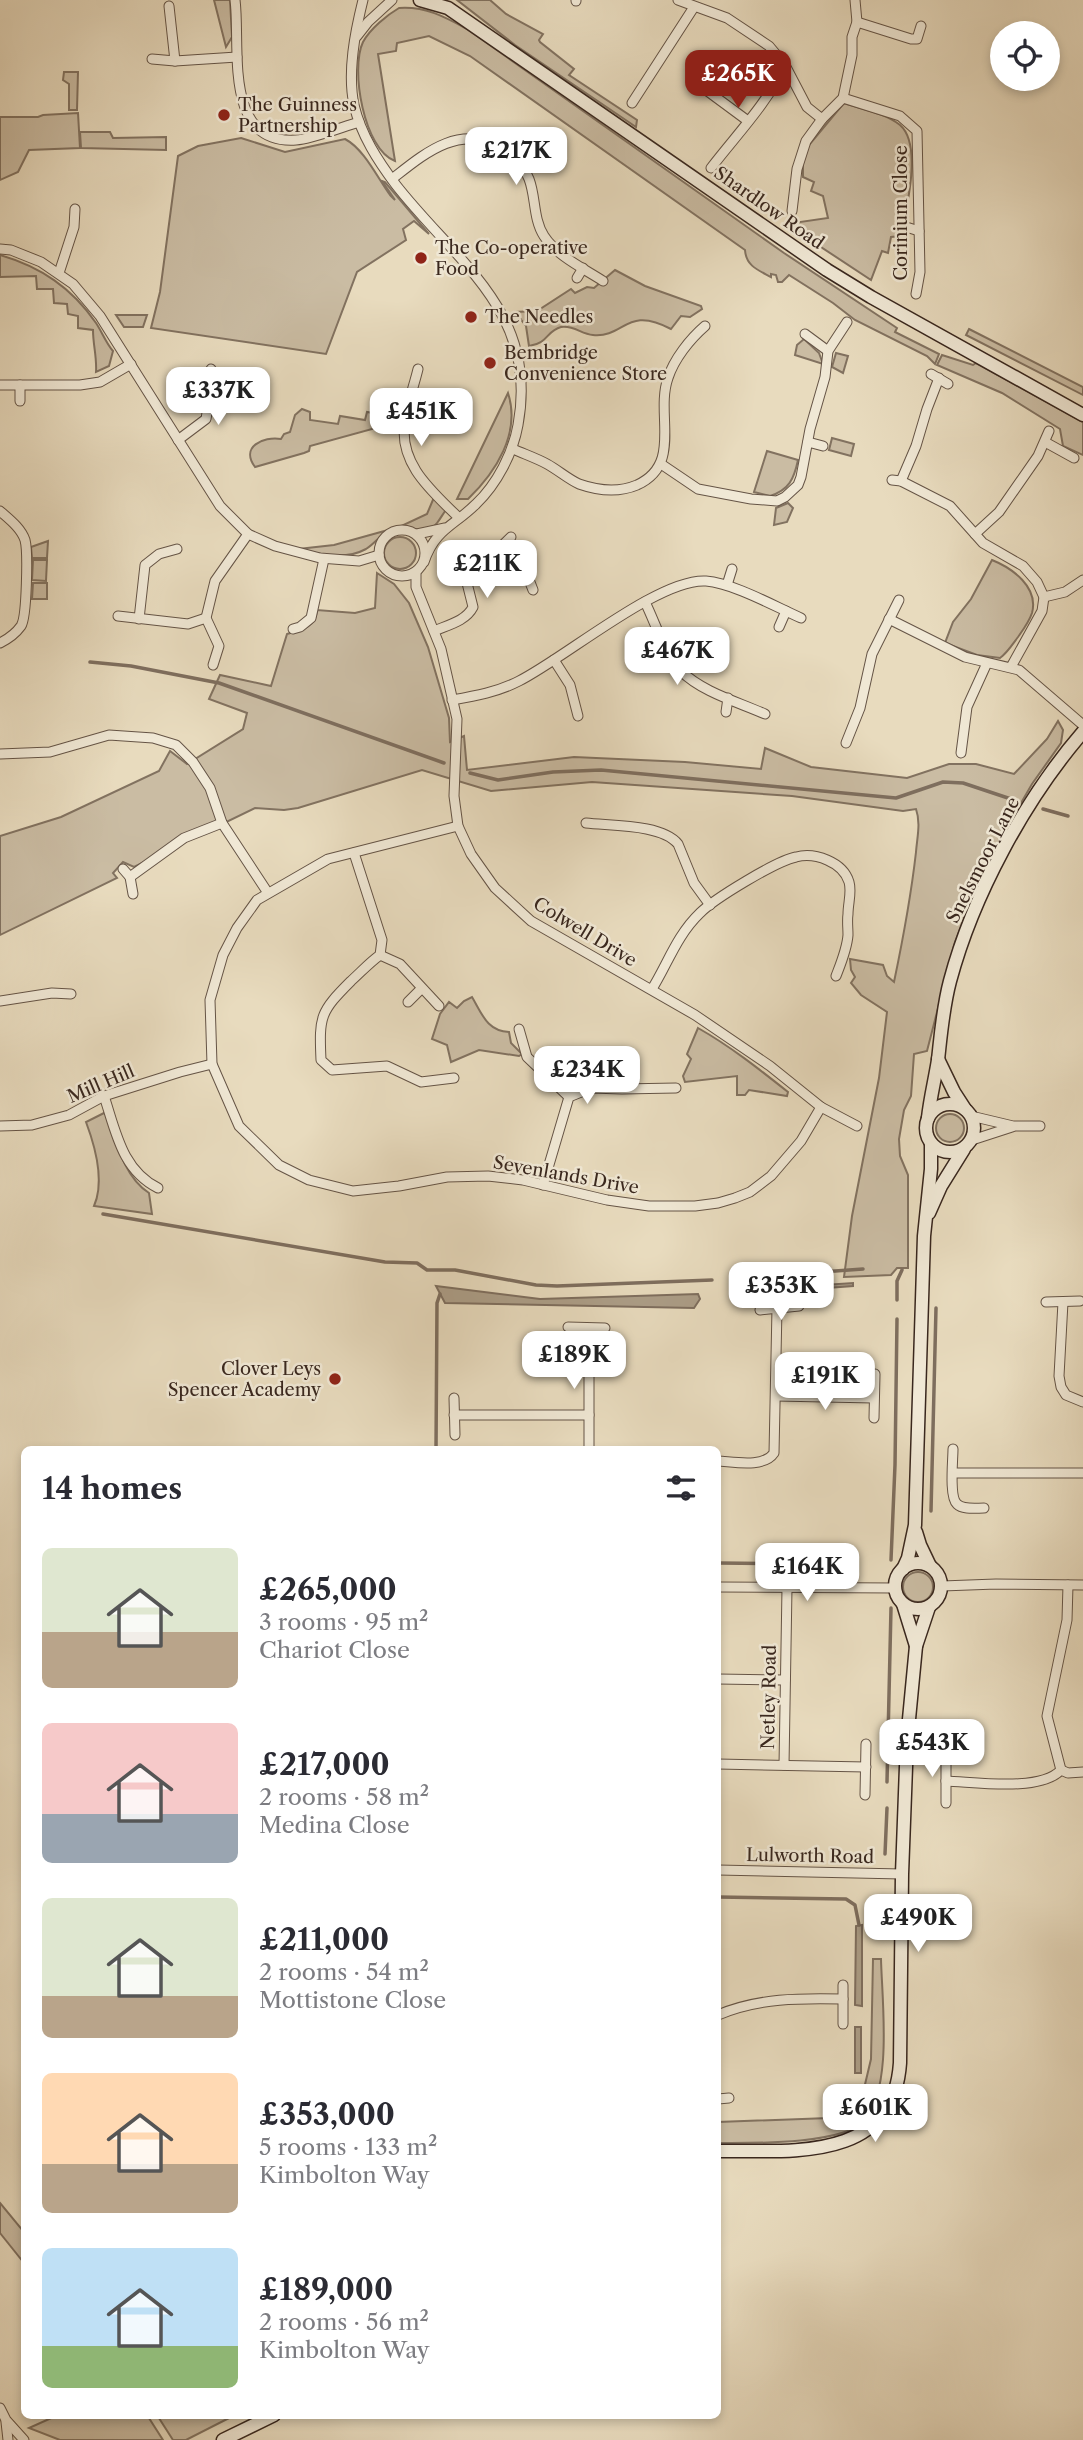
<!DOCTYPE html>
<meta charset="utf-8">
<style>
:root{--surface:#fff;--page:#f2f2f3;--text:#2b2b33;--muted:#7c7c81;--accent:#8f2418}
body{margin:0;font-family:"Libre Caslon Text",serif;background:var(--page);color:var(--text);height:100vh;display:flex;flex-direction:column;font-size:26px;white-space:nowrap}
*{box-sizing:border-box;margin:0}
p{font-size:23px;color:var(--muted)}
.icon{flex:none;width:38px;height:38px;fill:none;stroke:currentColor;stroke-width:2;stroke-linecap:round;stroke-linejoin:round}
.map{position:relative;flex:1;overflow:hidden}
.drawer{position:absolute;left:21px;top:1446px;width:700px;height:973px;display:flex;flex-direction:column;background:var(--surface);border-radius:10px;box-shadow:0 4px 10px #0003}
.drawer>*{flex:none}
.tools{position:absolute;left:990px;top:21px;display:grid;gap:14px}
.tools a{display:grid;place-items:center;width:70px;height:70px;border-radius:50%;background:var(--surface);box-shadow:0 4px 10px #0003;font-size:35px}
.price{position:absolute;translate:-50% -60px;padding:0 16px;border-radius:14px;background:#fff;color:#222;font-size:23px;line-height:46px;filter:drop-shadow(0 2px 4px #0008)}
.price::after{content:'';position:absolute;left:50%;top:42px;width:21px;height:16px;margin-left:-10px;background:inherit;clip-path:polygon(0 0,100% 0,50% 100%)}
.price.on{background:var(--accent);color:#fff}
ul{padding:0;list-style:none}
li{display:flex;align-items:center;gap:21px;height:175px;padding:0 21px}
li span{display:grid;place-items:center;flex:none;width:196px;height:140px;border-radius:10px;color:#555}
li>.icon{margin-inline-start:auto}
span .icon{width:84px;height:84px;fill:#fffc;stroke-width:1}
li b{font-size:30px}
h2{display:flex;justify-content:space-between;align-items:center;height:84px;padding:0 21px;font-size:30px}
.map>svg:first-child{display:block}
.green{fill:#cabca3;stroke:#827260;stroke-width:2}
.water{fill:#ac9e88;stroke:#7e6e5e;stroke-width:2}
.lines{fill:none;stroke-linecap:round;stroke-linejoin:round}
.stream{stroke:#7e6e5e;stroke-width:3.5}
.street-casing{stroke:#655446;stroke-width:11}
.secondary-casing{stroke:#39271e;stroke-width:15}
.street{stroke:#f0e8d5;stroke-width:9}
.secondary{stroke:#f0e8d5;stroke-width:12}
.poi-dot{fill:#8f2418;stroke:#f0e8d5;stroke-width:2.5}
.labels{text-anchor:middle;stroke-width:5;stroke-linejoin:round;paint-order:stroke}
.poi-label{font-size:18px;fill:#39271e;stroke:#f0e8d5;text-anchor:start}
.street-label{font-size:18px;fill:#39271e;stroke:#f0e8d5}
</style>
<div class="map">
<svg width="1083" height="2440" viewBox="0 0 1083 2440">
<rect width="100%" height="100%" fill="#e8dbbe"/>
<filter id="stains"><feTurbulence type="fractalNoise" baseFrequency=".00286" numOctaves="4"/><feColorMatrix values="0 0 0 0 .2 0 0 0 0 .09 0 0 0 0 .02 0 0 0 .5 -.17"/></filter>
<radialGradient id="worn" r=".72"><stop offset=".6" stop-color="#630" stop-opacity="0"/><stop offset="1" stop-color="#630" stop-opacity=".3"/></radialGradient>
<g class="green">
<polygon points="214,0 230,0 232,37 226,47"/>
<polygon points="457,0 490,0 506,14 543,34 539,40 540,42 574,69 569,75 637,120 636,127 515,45"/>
<path d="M399,8C425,6 445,17 467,29L784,253L897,328L895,332L939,354L935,364L927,356L855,320L833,303L789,275L782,282H778L776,275L771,274V277C758,270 746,266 745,250L470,56L429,36L397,43L396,51L378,54L395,161C364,150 350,69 363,42C370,29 387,15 399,8Z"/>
<polygon points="64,72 78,72 77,110 69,110 69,84 63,80"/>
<path d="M844,103C861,109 885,113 900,125C923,145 906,210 901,236L891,237L888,253L882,251L871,280L786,224L828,218L823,196L811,191L814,182L803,177V158L809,145Z"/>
<polygon points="78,113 80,148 29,150 18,172 0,180 0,117 38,117 43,115"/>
<polygon points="80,132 110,132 113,138 166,137 166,150 81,148"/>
<path d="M241,138L285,152L345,139C364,149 377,177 390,195L395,200L382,181L385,182L429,234L414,221L403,229L406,240L357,272L326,354L151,328L160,292L178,156L198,146Z"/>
<path d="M0,255C41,267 72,288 96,323C102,332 106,343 113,351L109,366L96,372C97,357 93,345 93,330L78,328V316L68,314L67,304L54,303L53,289H37L36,276L0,277Z"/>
<path d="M615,270L645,286L701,306L702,309L690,317L681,316L671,329C626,305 625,338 593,335C581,334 574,325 561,327C546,331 549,343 529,346L526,326L515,312L537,311L571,289L575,293L587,287L594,288Z"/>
<polygon points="116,315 147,315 143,327 124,327"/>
<polygon points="969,329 1083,387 1083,395 966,335"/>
<polygon points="804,339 819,353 823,364 795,355 797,345"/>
<polygon points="836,353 848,356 843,373 832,367"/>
<polygon points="942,355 973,365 976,363 1083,422 1083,455 1063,446 1060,429 1002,393 937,365"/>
<path d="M508,393C521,433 496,472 468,499H457Z"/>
<path d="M302,409L310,412V420L338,424L340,416L365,420L367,412L390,416L395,419L394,423L310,446L309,451L304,453L255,467C240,447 263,436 281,439L284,434L290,432L295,415Z"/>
<polygon points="832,438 854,444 851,456 829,450"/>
<path d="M767,451L798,460C794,479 789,490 770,496L754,492Z"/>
<path d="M435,495L447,509C443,513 441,518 437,523C429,534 410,528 399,527L427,514Z"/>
<polygon points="788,503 793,508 787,522 774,525 776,508"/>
<path d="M388,530C380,536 374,544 366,549C344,561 320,554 298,549L334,545Z"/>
<circle cx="400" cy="553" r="16"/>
<polygon points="48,541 47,558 32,558 31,547"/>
<polygon points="33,560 47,560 46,581 32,580"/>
<path d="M992,560C1012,568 1039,587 1032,613C1029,622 1023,630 1018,637C1012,645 1007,653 1000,658L977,655L945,643L953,622L971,599Z"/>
<path d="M377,573L394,584L409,603L428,647L449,718L450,742L464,736L467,770L574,757L685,762L761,769L765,748L811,767L907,778L949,764H976L1014,774L1047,739L1058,721L1063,730L1061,743L1032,784L1005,831L971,902L955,942L927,1051L914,1054L911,1096L904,1110L899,1139L900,1156L908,1175V1268H897L891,1275L844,1277L852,1216L879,1078L887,1012L861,995L851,983L855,977L851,970L850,959L883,965L887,976L894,982C903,939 911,896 916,852C917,838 921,823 916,809L903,811L792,796L592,782L491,791L422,770L298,808L284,810L255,808L134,867L123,862L113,873L117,878L0,935V836L61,817L159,771L170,751L187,764L243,729L247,713L209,699L220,675L271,686L287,634C302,630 316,627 317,610L355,613L375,608Z"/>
<polygon points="33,583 47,583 47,599 32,599"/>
<path d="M472,997C482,1014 487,1031 509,1032L511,1043L522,1054L519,1056L479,1050L451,1062L447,1045L432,1039L440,1014L449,1002L457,1008L464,1001Z"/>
<path d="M698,1028C730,1046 759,1069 788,1092L787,1096L749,1090L745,1095H737V1076L685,1082L683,1076L691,1059L687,1054Z"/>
<path d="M106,1112C116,1140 123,1176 149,1193L152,1214L94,1206C105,1181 95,1146 86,1122Z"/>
<circle cx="950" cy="1128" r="14"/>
<circle cx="918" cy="1587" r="15"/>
<path d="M873,1959H881C882,2002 893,2088 864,2121C842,2145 750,2143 718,2143V2122L829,2118L862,2097L871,2059Z"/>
<polygon points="0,2203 24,2232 24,2263 0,2233"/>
<polygon points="58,2415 147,2415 163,2440 60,2440 29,2428"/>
<polygon points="157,2415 235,2415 186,2440 173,2440"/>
</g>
<g class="water">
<polygon points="853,1283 853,1286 733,1295 733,1291"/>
<polygon points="436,1286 540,1299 698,1294 700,1299 694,1308 445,1303"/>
<polygon points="862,1925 862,2006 855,2005 856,1926"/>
<rect x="855" y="2027" width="6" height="46"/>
</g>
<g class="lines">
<g class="stream">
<polyline points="90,662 131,666 219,683 444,763"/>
<polyline points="470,773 498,780 553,772 601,770 896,798 943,782 963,783 1014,800"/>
<polyline points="1043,809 1068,816"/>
<polyline points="103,1214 385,1262 417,1263 427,1270 455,1270 536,1285 557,1286 712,1280"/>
<polyline points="738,1278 863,1269"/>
<polyline points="897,1300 897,1281 902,1270"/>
<polyline points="436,1449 437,1303 440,1294"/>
<polyline points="931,1511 936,1308"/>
<polyline points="891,1560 895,1465 897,1319"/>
<polyline points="718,1563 793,1564"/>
<polyline points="887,1782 891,1608"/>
<polyline points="885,1854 887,1808"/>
<polyline points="718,1897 846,1899 855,1905 859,1925"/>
</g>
<g class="street-casing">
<g id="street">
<path d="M235,0C241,45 222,145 296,140C312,139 342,127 359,122"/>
<path d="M363,0C355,32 347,72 354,105C361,135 378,161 396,185C457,263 539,312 518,425C513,453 497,484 476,504C454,526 435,529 424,562"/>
<polyline points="576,0 576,1"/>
<polyline points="678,0 727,18 769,46 785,65 807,107 822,119 843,98 852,55 852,37 857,22 911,39 917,39 921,26"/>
<polyline points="855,0 857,22"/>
<polyline points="169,6 175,61"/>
<polyline points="357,36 368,22 392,0"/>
<polyline points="152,59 175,61 237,57"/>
<polyline points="702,87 748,121"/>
<polyline points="843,98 900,116 917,131 920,272 916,294"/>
<polyline points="632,103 694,7"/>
<path d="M711,168C737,134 767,104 785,65"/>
<path d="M392,179C424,154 459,123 501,148C513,155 524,166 529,179C536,197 533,219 544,236C557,256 583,268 603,281"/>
<polyline points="792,211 797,169 806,141 822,119"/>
<polyline points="903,226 919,231"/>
<polyline points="0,249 11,250 41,262 73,284 100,316 220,506 248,534 275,546 320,558 359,561 379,555"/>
<polyline points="59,273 74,227 75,209"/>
<polyline points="577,278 583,268"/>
<polyline points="805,334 828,351"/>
<path d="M418,369C414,386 407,404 405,422C398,464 433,492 459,518"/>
<polyline points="931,374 948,384"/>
<polyline points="1,385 80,385 100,382 131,364"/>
<polyline points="20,385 20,401"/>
<polyline points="210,394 211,369"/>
<polyline points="178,440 206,419 210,394 249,400"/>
<polyline points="808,442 823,446"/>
<polyline points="1045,442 1074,458"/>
<path d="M513,449C524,454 536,458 547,464C558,470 568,479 579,484C599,491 618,493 637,485C683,464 655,415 668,378C674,359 690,339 705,326"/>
<polyline points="661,464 698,489 751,499 777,501 785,497 798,485 801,477 810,429 825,377 828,351 847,322"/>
<polyline points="892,480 901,481 950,506 983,543 1023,566 1037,582 1044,597 1042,611 1011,667"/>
<polyline points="901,481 916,446 927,409 939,378"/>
<path d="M0,511C9,519 21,528 25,540C28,551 27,617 21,626C16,633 8,639 0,643"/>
<circle cx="402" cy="553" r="23"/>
<polyline points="417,534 445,528"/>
<polyline points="975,534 999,512 1038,456 1049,431"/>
<polyline points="492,556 526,572 533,590"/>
<polyline points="416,572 416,587 441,649 457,719 454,796 458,826 471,854 495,888 531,921 695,1015 770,1066 821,1107 857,1126"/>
<polyline points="727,585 732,569"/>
<polyline points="1044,597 1065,592 1083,580"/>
<path d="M645,602C656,624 664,653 681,671C702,692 738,702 765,714"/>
<polyline points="118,616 188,624 206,618"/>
<polyline points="139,619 145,565 159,554 177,549"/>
<polyline points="889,619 965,657 1019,670 1083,725"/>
<polyline points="779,627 786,611"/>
<polyline points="293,629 300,627 311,618 324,559"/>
<path d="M434,631C448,625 466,621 473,607L467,583L469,578L511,537"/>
<polyline points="554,660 570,685 578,716"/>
<polyline points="213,665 219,646 206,618 215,581 248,534"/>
<path d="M452,700C475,696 498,692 519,681C565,658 659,578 706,581C733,583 776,607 801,618"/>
<polyline points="726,712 728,698"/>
<polyline points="846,743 860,708 872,654 899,600"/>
<polyline points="961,753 967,707 987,663"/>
<polyline points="0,754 50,752 109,735 153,738 176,745 193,762 210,788 222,823 268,893"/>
<path d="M586,823C611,826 662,824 678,844L694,883L710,905"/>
<polyline points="458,826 328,859 257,900 237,928 223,955 210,1000 212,1064 239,1126 279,1165 309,1180 353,1191 399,1186 447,1177 488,1176 523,1180 607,1200 649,1206 695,1206 718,1203 735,1198 750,1192 771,1176 801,1141 821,1107"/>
<path d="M354,853L382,940L380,955C369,963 361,972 351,981C320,1012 319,1016 321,1060L332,1070L387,1066L421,1082L454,1078"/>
<polyline points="123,869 130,877"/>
<polyline points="133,894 130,877 184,838 222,823"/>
<polyline points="380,955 400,964 439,1006"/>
<path d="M652,989C668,963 677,935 700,913C714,899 776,861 796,857C815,852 843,862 849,882C852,892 848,903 848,914C847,921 848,928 848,935C847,949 841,963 836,976"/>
<polyline points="0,1001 52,993 71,994"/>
<polyline points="408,1002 421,989"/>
<polyline points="519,1029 527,1057 569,1097"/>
<path d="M104,1096C116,1132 122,1170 158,1188"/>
<polyline points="971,1116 1013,1126 1040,1126"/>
<polyline points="0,1126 32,1125 69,1115 104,1096 180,1072 212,1064"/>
<polyline points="972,1140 1012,1127"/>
<polyline points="543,1185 569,1097 591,1088 622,1089 676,1088"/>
<polyline points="1046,1302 1080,1301"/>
<polyline points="1063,1302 1059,1376 1061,1387 1066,1395 1083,1402"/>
<polyline points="760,1310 799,1306"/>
<polyline points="568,1327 605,1328"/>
<polyline points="589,1329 589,1449"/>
<polyline points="776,1396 874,1398"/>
<polyline points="454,1398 455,1435"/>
<polyline points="454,1415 589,1415"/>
<polyline points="874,1418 875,1374"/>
<path d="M953,1449C953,1460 949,1497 957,1504C963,1510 976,1508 984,1508"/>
<path d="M718,1461C735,1462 764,1468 774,1453L777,1308"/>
<polyline points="953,1473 1083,1473"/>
<polyline points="942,1586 996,1584 1083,1585"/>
<polyline points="718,1587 895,1588"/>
<polyline points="718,1679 785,1680"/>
<polyline points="718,1764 866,1767"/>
<polyline points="784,1765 787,1588"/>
<polyline points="1061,1770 1047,1716 1067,1620 1068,1585"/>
<polyline points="1061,1770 1068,1773 1083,1772"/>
<path d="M946,1781C976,1782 1040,1792 1061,1770"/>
<polyline points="865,1795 866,1744"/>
<polyline points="946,1803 946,1754"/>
<polyline points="718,1870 902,1874"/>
<polyline points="843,1985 843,2024"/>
<path d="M718,2015C758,1998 800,1998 843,1999"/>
<polyline points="718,2099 729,2098"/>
<polyline points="0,2408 6,2420 24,2440"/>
<polyline points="6,2422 8,2440"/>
</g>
</g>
<g class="secondary-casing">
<g id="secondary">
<polyline points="420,0 448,8 827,270 871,297 1083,415"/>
<polyline points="938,1059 954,1092 965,1109"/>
<circle cx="950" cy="1128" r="24"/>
<path d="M928,1118C930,1099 935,1079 938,1060C941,1033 943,1007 950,981C973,895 1025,799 1083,732"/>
<polyline points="929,1213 941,1186 964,1149"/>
<polyline points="916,1532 920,1545 930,1566"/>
<circle cx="918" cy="1586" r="23"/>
<polyline points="903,1569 908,1558 915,1525 924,1236 931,1169 931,1144"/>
<polyline points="903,1604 916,1646"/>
<path d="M718,2151C789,2150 893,2164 900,2063L902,1874L907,1740L916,1646L929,1607"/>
<polyline points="223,2440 274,2415"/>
</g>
</g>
<use href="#street" class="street"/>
<use href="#secondary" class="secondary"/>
</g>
<g class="poi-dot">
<circle cx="224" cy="115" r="7"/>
<circle cx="421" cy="258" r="7"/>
<circle cx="471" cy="317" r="7"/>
<circle cx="490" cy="363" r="7"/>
<circle cx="335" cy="1379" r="7"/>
</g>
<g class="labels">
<g class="poi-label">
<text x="238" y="111">The Guinness<tspan x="238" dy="21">Partnership</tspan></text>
<text x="435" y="254">The Co-operative<tspan x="435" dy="21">Food</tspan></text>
<text x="485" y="323">The Needles</text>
<text x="504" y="359">Bembridge<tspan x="504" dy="21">Convenience Store</tspan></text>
<text x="321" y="1375" text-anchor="end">Clover Leys<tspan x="321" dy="21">Spencer Academy</tspan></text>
</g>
<g class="street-label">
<text transform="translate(769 208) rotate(35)" y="6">Shardlow Road</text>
<text transform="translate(901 213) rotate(-90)" y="6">Corinium Close</text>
<text transform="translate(983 860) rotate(-63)" y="6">Snelsmoor Lane</text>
<text transform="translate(585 932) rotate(31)" y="6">Colwell Drive</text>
<text transform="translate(101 1084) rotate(-23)" y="6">Mill Hill</text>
<text transform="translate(566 1175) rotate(10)" y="6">Sevenlands Drive</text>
<text transform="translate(769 1697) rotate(-89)" y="6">Netley Road</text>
<text transform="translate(810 1856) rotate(1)" y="6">Lulworth Road</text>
</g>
</g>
<rect width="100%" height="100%" filter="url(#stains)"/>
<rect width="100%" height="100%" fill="url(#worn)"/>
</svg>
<div class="tools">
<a><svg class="icon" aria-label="locate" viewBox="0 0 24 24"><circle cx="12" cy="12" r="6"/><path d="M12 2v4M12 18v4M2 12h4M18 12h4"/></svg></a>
</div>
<b class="price on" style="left:738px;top:110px">£265K</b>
<b class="price" style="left:516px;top:187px">£217K</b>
<b class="price" style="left:218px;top:427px">£337K</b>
<b class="price" style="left:421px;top:448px">£451K</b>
<b class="price" style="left:487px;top:600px">£211K</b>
<b class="price" style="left:677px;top:687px">£467K</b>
<b class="price" style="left:587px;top:1106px">£234K</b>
<b class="price" style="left:781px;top:1322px">£353K</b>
<b class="price" style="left:574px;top:1391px">£189K</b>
<b class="price" style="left:825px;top:1412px">£191K</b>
<b class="price" style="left:807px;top:1603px">£164K</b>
<b class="price" style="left:932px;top:1779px">£543K</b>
<b class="price" style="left:918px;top:1954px">£490K</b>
<b class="price" style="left:875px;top:2144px">£601K</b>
<section class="drawer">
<h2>14 homes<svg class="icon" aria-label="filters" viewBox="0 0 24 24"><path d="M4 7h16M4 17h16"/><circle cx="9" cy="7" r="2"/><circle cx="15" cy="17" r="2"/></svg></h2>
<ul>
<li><span style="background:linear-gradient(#dfe7d0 60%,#b9a48a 0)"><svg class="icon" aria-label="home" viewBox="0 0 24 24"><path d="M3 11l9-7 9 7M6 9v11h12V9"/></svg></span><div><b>£265,000</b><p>3 rooms · 95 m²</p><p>Chariot Close</p></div></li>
<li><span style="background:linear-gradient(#f6c9c9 65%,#9aa5b1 0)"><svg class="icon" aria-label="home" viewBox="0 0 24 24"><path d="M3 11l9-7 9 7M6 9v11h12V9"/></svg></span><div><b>£217,000</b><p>2 rooms · 58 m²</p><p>Medina Close</p></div></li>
<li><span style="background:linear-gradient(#dfe7d0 70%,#b9a48a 0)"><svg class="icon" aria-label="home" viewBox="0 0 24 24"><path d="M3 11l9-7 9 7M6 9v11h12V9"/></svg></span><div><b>£211,000</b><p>2 rooms · 54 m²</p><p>Mottistone Close</p></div></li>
<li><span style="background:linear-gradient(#ffd9b3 65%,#b9a48a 0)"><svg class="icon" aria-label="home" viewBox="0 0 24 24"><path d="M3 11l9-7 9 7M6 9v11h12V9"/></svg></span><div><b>£353,000</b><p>5 rooms · 133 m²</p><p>Kimbolton Way</p></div></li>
<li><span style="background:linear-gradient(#bfe0f5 70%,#8fb573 0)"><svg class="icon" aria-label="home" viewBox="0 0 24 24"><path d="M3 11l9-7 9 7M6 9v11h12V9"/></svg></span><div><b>£189,000</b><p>2 rooms · 56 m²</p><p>Kimbolton Way</p></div></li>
</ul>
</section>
</div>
